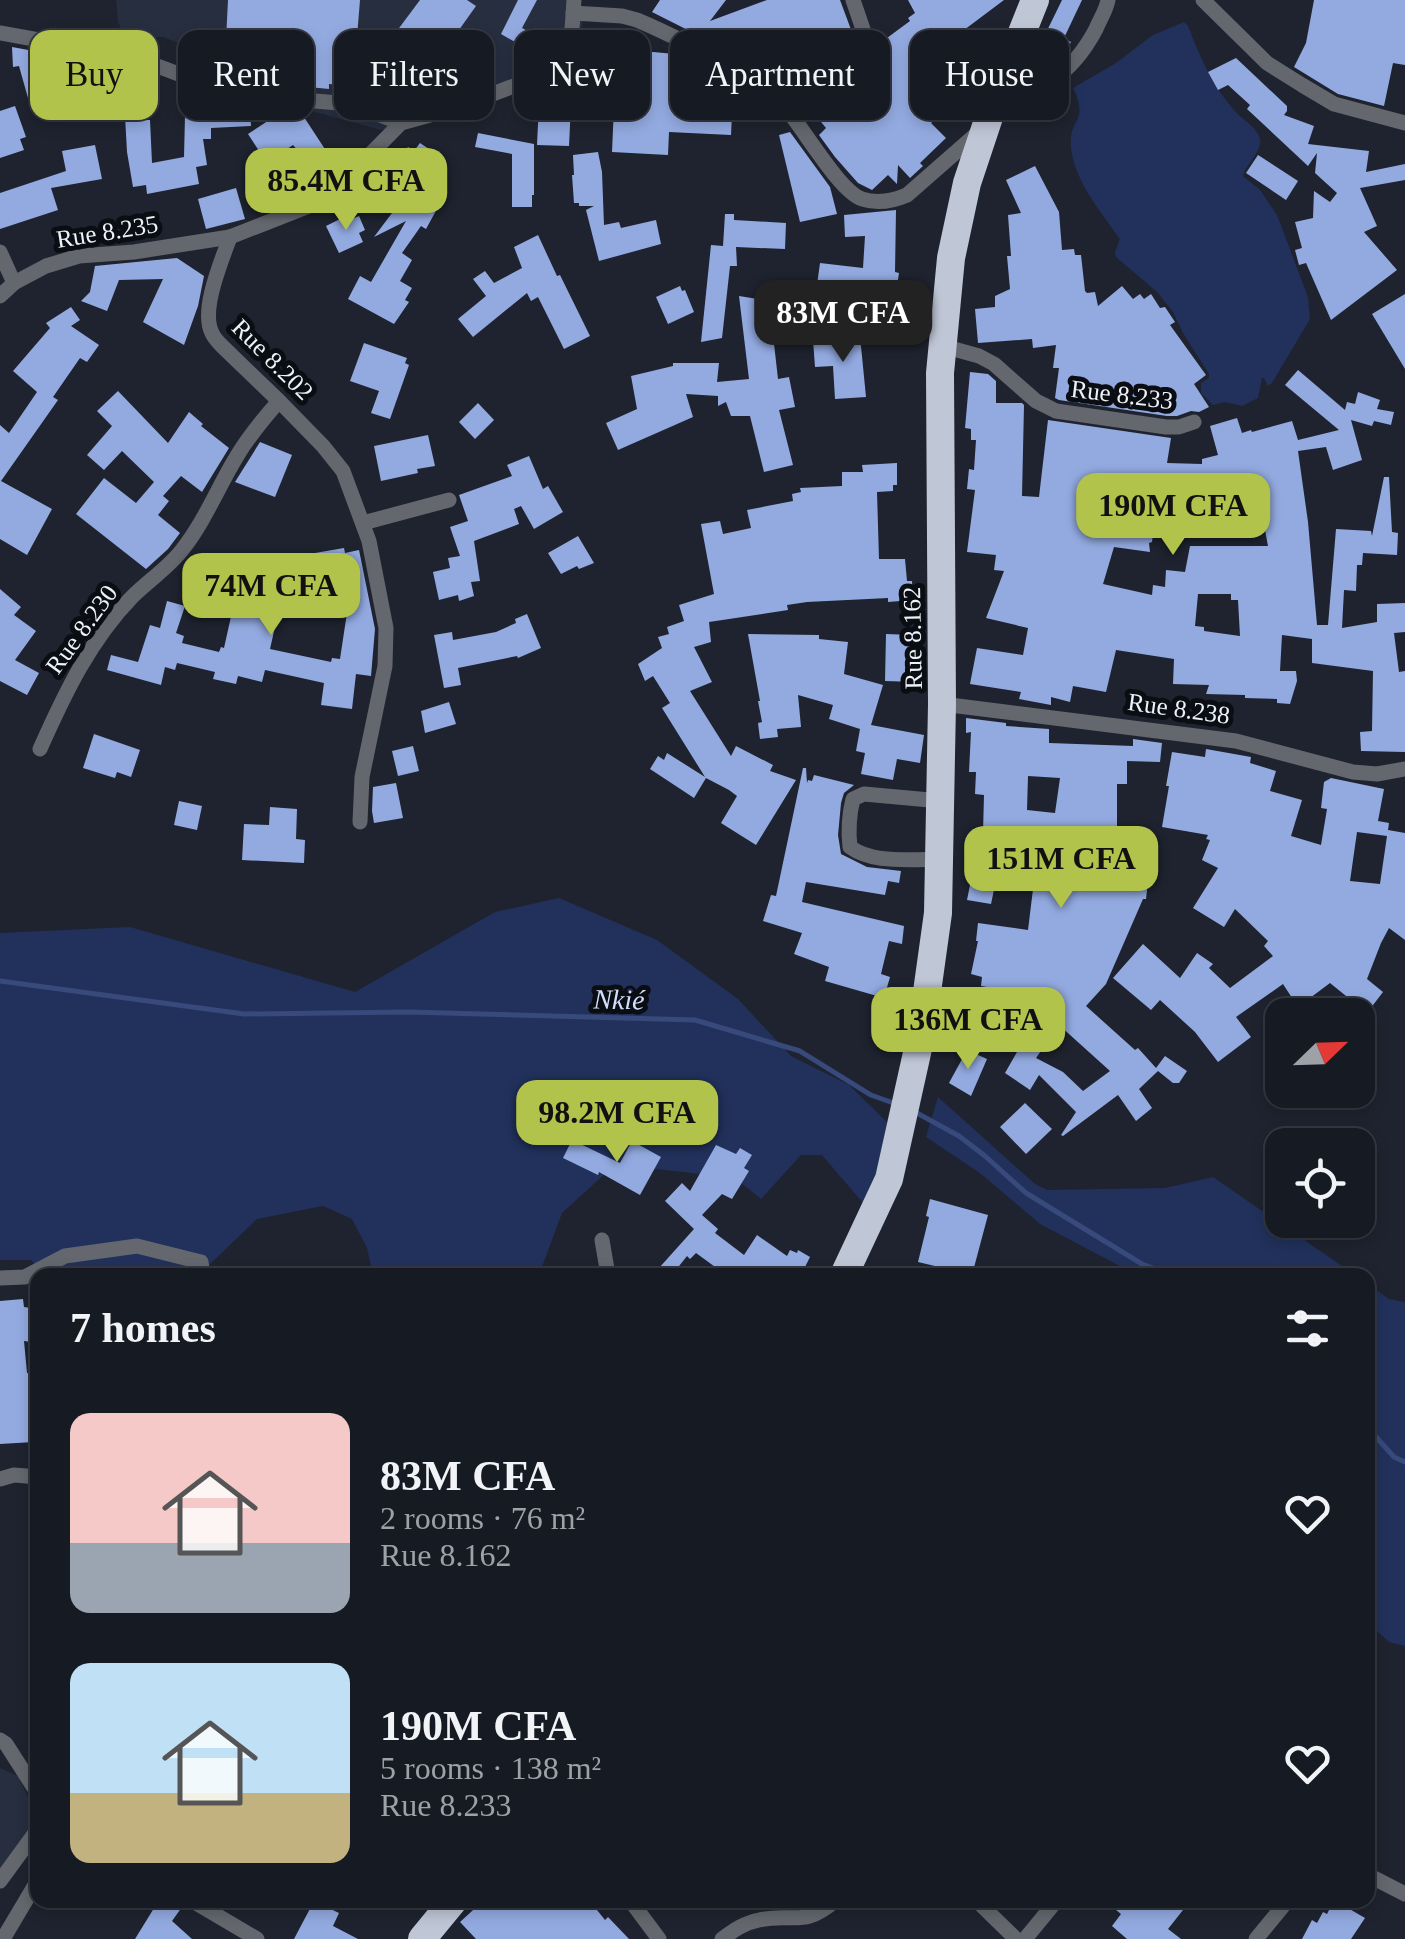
<!DOCTYPE html>
<meta charset="utf-8">
<style>
:root{--surface:#161a23;--page:#1f232b;--text:#f1f3f6;--muted:#9ea1a6;--line:#353841;--accent:#b2c34c}
body{margin:0;font-family:Georgia,serif;background:var(--page);color:var(--text);height:100vh;display:flex;flex-direction:column;font-size:38px;white-space:nowrap}
*{box-sizing:border-box;margin:0}
p{font-size:32px;color:var(--muted)}
.icon{flex:none;width:55px;height:55px;fill:none;stroke:currentColor;stroke-width:2;stroke-linecap:round;stroke-linejoin:round}
.map{position:relative;flex:1;overflow:hidden}
.sheet{position:absolute;left:30px;top:1268px;width:1345px;height:640px;display:flex;flex-direction:column;background:var(--surface);border-radius:20px;box-shadow:0 5px 15px #0003,0 0 0 2px var(--line)}
.sheet>*{flex:none}
.top-card{position:absolute;left:30px;top:30px;width:1345px;height:90px;display:flex;gap:20px}
.needle{width:65px;rotate:67deg}
.buttons{position:absolute;left:1265px;top:998px;display:grid;gap:20px}
.buttons a{display:grid;place-items:center;width:110px;height:110px;border-radius:20px;background:var(--surface);box-shadow:0 5px 15px #0003,0 0 0 2px var(--line);font-size:50px}
.price{position:absolute;translate:-50% -85px;padding:0 22px;border-radius:20px;background:var(--accent);color:#111;font-size:32px;line-height:65px;filter:drop-shadow(0 2px 5px #0008)}
.price::after{content:'';position:absolute;left:50%;top:60px;width:30px;height:22px;margin-left:-15px;background:inherit;clip-path:polygon(0 0,100% 0,50% 100%)}
.price.selected{background:#222;color:#fff}
ul{padding:0;list-style:none}
li{display:flex;align-items:center;gap:30px;height:250px;padding:0 40px}
li span{display:grid;place-items:center;flex:none;width:280px;height:200px;border-radius:20px;color:#555}
li>.icon{margin-inline-start:auto}
span .icon{width:120px;height:120px;fill:#fffc;stroke-width:1}
li b{font-size:42px}
h2{display:flex;justify-content:space-between;align-items:center;height:120px;padding:0 40px;font-size:42px}
.chip{padding:0 35px;border-radius:20px;background:var(--surface);box-shadow:0 5px 15px #0003,0 0 0 2px var(--line);font-size:35px;line-height:90px}
.chip.selected{background:var(--accent);color:#111}
.map>svg:first-child{display:block}
.built{fill:#262e3f}
.green{fill:#21315b}
.lines{fill:none;stroke-linecap:round;stroke-linejoin:round}
.stream{stroke:#374a7b;stroke-width:5}
.building{fill:#93aae1;fill-rule:evenodd}
.street{stroke:#64676d;stroke-width:15}
.highway{stroke:#bfc6d6;stroke-width:28}
.labels{text-anchor:middle;stroke-width:10;stroke-linejoin:round;paint-order:stroke}
.street-label{font-size:25px;fill:#edf1f9;stroke:#0a0d12}
.water-label{font-size:28px;font-style:italic;fill:#d1dffe;stroke:#0a0d12}
</style>
<div class="map">
<svg width="1405" height="1939" viewBox="0 0 1405 1939">
<rect width="100%" height="100%" fill="#1e232f"/>
<g class="built">
<polygon points="116,0 580,0 584,18 568,76 381,130 293,106 204,91 194,72 196,65 191,54 176,42 163,37 132,37 122,31 118,22"/>
<polygon points="0,1768 18,1776 37,1816 0,1873"/>
</g>
<g class="green">
<path d="M1184,22L1188,26C1200,57 1212,85 1234,110C1241,119 1259,128 1260,140C1261,153 1246,164 1243,176L1260,190L1277,215L1308,297L1310,319L1272,383L1268,386L1264,378H1262L1258,398L1242,406L1225,402L1213,405L1201,393V383L1209,378V374L1183,333L1173,312L1157,292L1116,257L1115,252L1120,239C1101,212 1075,182 1071,148C1068,117 1090,123 1073,88L1116,63L1153,35Z"/>
<polygon points="559,898 657,940 738,999 791,1056 849,1085 896,1131 880,1223 822,1155 801,1155 761,1199 735,1178 639,1167 607,1172 562,1213 539,1275 373,1275 367,1248 352,1219 323,1206 257,1219 209,1265 188,1275 45,1275 31,1260 0,1260 0,933 130,927 355,992 495,912"/>
<polygon points="938,1097 1035,1184 1047,1190 1165,1188 1213,1177 1355,1275 1137,1275 1040,1224 980,1173 926,1137"/>
<polygon points="1368,1284 1389,1299 1405,1302 1405,1646 1389,1642 1368,1623"/>
</g>
<g class="lines">
<g class="stream">
<polyline points="0,981 244,1014 408,1012 695,1020 800,1051 871,1095 896,1104"/>
<polyline points="915,1112 959,1136 985,1156 1026,1193 1142,1264 1171,1275"/>
<polyline points="1368,1428 1394,1457 1405,1462"/>
</g>
</g>
<g class="building">
<polygon points="228,0 360,0 353,86 329,84 329,89 224,79"/>
<polygon points="420,0 467,0 476,6 422,82 411,92 399,95 389,92 381,84 376,59"/>
<polygon points="518,0 537,0 522,28 545,40 536,54 501,34"/>
<polygon points="660,0 726,0 710,21 767,0 840,0 856,43 868,52 910,21 908,18 915,13 908,0 1004,0 964,30 976,45 973,47 978,54 971,60 980,71 961,85 967,92 931,123 946,138 920,163 923,166 910,178 898,165 897,184 888,175 872,190 858,183 835,157 819,135 826,128 795,90 790,95 770,74 755,64 652,12"/>
<polygon points="1062,0 1082,0 1064,38 1071,42 1063,57 1040,45"/>
<polygon points="1314,0 1405,0 1405,65 1393,63 1384,106 1338,94 1294,67 1306,43"/>
<polygon points="621,28 635,32 631,50 686,55 750,87 766,101 781,120 732,115 731,135 669,132 668,155 612,152 614,106 574,106 578,73 576,73 578,59 584,60 585,53 614,57"/>
<polygon points="12,47 78,59 84,90 96,87 146,89 146,120 150,120 152,163 184,157 185,116 196,117 196,112 222,113 221,104 226,104 250,110 251,126 211,128 211,139 203,139 207,165 196,167 199,184 147,194 146,185 133,187 127,152 125,116 121,116 120,107 75,116 70,92 60,93 60,89 28,98 19,66 13,67"/>
<polygon points="1236,58 1287,106 1287,111 1284,115 1314,126 1308,144 1369,151 1366,172 1405,164 1405,180 1360,188 1377,226 1364,232 1397,270 1331,320 1306,263 1299,265 1295,250 1302,248 1295,222 1313,218 1314,191 1330,202 1337,193 1315,173 1317,153 1308,166 1247,109 1250,105 1228,85 1218,90 1208,72"/>
<polygon points="539,103 571,105 569,146 537,145"/>
<polygon points="15,106 26,137 20,139 24,150 0,158 0,111"/>
<polygon points="283,111 300,111 336,166 322,157 332,177 325,183 293,145 280,154 276,148 263,157 248,134"/>
<polygon points="790,132 830,187 837,214 800,222 779,135"/>
<polygon points="478,133 534,144 534,195 532,195 532,207 512,207 512,154 475,147"/>
<polygon points="420,143 432,151 426,160 432,164 418,183 444,196 426,229 421,226 402,253 412,260 400,281 412,288 405,300 409,302 394,324 348,299 360,276 371,282 406,221 374,237 395,209 363,186 371,175 376,175 385,180 408,147 414,151"/>
<polygon points="95,145 102,179 51,188 58,210 0,229 0,193 66,171 62,151"/>
<polygon points="598,152 602,172 604,225 619,222 621,228 656,220 661,244 599,261 586,210 594,206 579,206 579,203 574,203 572,175 574,175 573,155"/>
<polygon points="1258,155 1298,181 1286,200 1246,173"/>
<polygon points="1035,166 1059,212 1062,250 1074,249 1075,255 1081,255 1085,291 1087,293 1095,292 1098,306 1122,286 1133,299 1140,294 1144,299 1151,294 1160,308 1165,307 1175,322 1170,325 1206,375 1194,384 1209,407 1199,412 1191,411 1177,416 1167,416 1059,400 1055,398 1059,368 1053,368 1056,345 1033,348 1032,339 978,343 975,309 995,307 995,296 1010,289 1007,256 1011,256 1008,215 1021,213 1006,180"/>
<polygon points="236,188 245,219 206,229 198,199"/>
<polygon points="896,210 895,272 899,273 890,332 854,327 856,312 814,307 820,263 863,268 865,236 845,237 844,215"/>
<polygon points="350,214 352,219 359,216 365,230 359,233 363,242 339,253 326,226"/>
<polygon points="725,214 734,214 734,220 786,223 785,249 736,247 737,266 730,266 722,338 701,342 711,245 723,246"/>
<polygon points="538,235 557,276 560,275 590,336 564,349 538,297 531,301 527,293 473,337 458,319 486,296 473,279 485,271 494,283 522,268 514,247"/>
<polygon points="177,258 204,276 198,306 184,345 143,322 163,279 119,280 107,311 81,301 90,292 95,266"/>
<polygon points="680,286 682,291 685,290 694,312 668,324 656,297"/>
<polygon points="1405,294 1405,369 1372,314"/>
<polygon points="772,295 815,300 812,330 772,326 778,379 789,377 795,407 779,410 793,465 764,472 750,416 731,416 726,402 718,406 718,396 686,394 693,417 618,450 606,423 637,409 631,376 673,366 673,363 719,363 717,382 749,379 739,296 771,301"/>
<polygon points="71,307 80,320 71,326 99,345 87,362 80,358 53,397 58,400 1,481 52,509 27,555 0,539 0,425 9,433 37,392 13,371 50,328 46,323"/>
<polygon points="860,336 866,397 835,399 833,366 815,367 813,340"/>
<polygon points="364,343 407,358 405,363 409,365 390,419 371,413 379,391 350,381"/>
<path d="M1298,370L1345,410L1347,402L1355,404L1358,392L1380,400L1377,409L1394,412L1391,425L1374,421L1372,426L1351,420L1362,460L1333,470L1326,447L1298,451L1308,522L1317,625H1328L1336,529L1371,531L1372,536L1384,477H1389L1392,532L1398,533L1397,555L1363,553L1362,565H1357L1356,591L1344,590L1342,628L1377,622V604L1405,603V632L1394,633L1399,672L1405,671V752L1361,751L1360,732L1372,731L1373,671L1312,663V639L1282,635L1280,671H1296L1297,681L1290,704L1277,703V699L1245,698V695L1206,694L1209,685L1173,684L1174,659L1116,650L1106,692L1073,686L1070,702L1051,697V705L1019,699L1021,692L970,684L977,648L1023,655L1028,628L986,618L1004,571L994,570L996,555L967,552L975,490L967,489L969,469L974,470L976,440H971V429L965,428L970,372L988,374L996,381V403H1022L1024,405L1022,496L1039,497L1048,420L1171,438L1167,463L1202,464V459L1218,455L1210,426L1237,418L1242,433L1251,430L1252,432L1292,421L1298,440L1339,430L1285,385ZM1262,514L1268,546H1190L1185,572L1166,570L1165,587L1153,585L1152,595L1103,584L1114,547L1150,552L1149,543L1152,542L1153,534L1178,536ZM1198,594H1231V600H1238L1240,636L1204,631V627L1195,626Z"/>
<polygon points="118,391 168,443 189,412 203,424 201,426 229,448 202,492 181,476 163,496 169,501 158,515 180,533 168,549 146,569 76,514 104,478 136,503 154,482 122,451 104,470 87,455 112,426 97,411"/>
<polygon points="478,403 494,420 475,439 459,422"/>
<polygon points="428,435 435,466 417,469 418,473 381,481 374,446"/>
<polygon points="260,442 292,455 275,497 235,482"/>
<polygon points="529,456 543,489 548,486 563,512 534,529 521,506 514,509 519,524 474,541 480,581 471,582 474,596 459,601 458,595 439,600 433,572 450,568 448,558 460,556 450,527 468,521 459,495 512,476 507,465"/>
<polygon points="897,463 897,485 893,485 893,491 877,492 879,559 905,559 907,581 912,581 913,600 888,602 888,598 807,602 787,605 788,610 709,622 711,642 694,647 712,682 690,691 731,756 736,746 773,765 770,771 796,780 756,845 721,823 737,796 729,790 706,778 694,798 650,769 658,756 664,760 667,753 705,777 662,708 670,703 653,676 645,681 638,664 662,648 658,637 669,634 667,627 684,621 679,605 714,594 701,524 720,521 723,534 751,528 747,510 793,501 792,494 801,492 800,488 842,486 842,472 863,472 862,465"/>
<polygon points="578,536 594,563 579,569 577,566 561,574 548,553"/>
<polygon points="344,548 345,553 359,550 375,629 371,676 356,674 352,709 321,705 324,683 265,670 262,682 238,676 236,684 213,679 215,672 177,663 175,670 165,667 161,685 107,670 111,655 138,662 150,625 160,628 167,601 185,606 176,633 184,636 182,643 219,652 221,647 224,648 232,612 240,614 246,587 282,596 270,649 331,662 332,658 340,659 348,606 326,608 315,553"/>
<polygon points="0,589 21,607 14,615 36,631 15,660 39,673 27,695 0,681"/>
<polygon points="527,614 541,648 518,658 517,656 458,668 461,685 444,688 434,635 452,632 453,640 496,632 516,623 515,619"/>
<polygon points="748,634 819,635 819,639 848,642 844,674 883,685 871,725 924,735 920,763 897,759 893,780 861,774 865,753 856,751 860,729 829,719 833,705 798,695 801,727 777,729 778,737 760,739 758,723 762,722 758,701 760,701"/>
<polygon points="886,634 912,635 912,652 917,652 916,682 885,681"/>
<polygon points="449,702 456,724 425,733 421,711"/>
<path d="M966,718L1006,723V726L1049,729V743L1133,746V739L1162,743L1160,762L1127,761V784H1117V832L1152,835L1151,872H1149L1146,899H1143L1106,984L1086,1006L1135,1050L1138,1048L1156,1068L1165,1056L1187,1071L1179,1083H1173L1158,1071L1139,1089L1152,1108L1136,1121L1118,1095L1063,1136L1061,1135L1076,1112L1039,1075L1030,1090L1005,1073L1025,1038L977,1025L987,987L981,986L982,977L971,974L978,941H976L978,923L1028,930L1034,881L1041,883L1044,840L1017,837L1007,887L995,885L991,904L967,900L973,870L982,871L984,795L975,794L976,772H969L971,732L966,733ZM1028,776L1060,778L1055,813L1027,810ZM1059,1025L1110,1071L1083,1091L1063,1072L1036,1058Z"/>
<polygon points="94,734 140,750 131,777 117,772 115,778 83,768"/>
<polygon points="413,746 419,771 398,776 392,751"/>
<path d="M1206,749L1251,757L1250,763L1276,771L1270,791L1302,800L1291,836L1321,845L1327,809L1321,808L1324,782L1331,778L1384,789L1378,821L1389,823L1388,830L1405,833V940L1389,928L1381,943L1367,979L1383,992L1370,1009L1367,1013L1330,983L1310,998L1325,1015H1303L1283,984L1236,1017L1251,1037L1218,1062L1195,1032L1160,1000L1151,1010L1113,978L1143,944L1180,978L1197,953L1213,964L1209,968L1230,988L1273,956L1264,946L1268,941L1235,909L1224,927L1193,908L1218,868L1202,860L1210,840L1206,839L1208,835L1162,827L1169,786H1166L1172,752L1205,757ZM1357,832L1387,836L1380,884L1350,881Z"/>
<polygon points="803,768 806,768 807,783 808,780 812,781 814,775 854,785 844,793 841,803 838,835 841,854 867,867 901,871 899,883 888,881 885,895 806,882 802,902 904,926 902,944 889,941 881,974 890,977 884,998 825,981 829,967 794,954 802,933 763,921 771,895 776,896"/>
<polygon points="396,783 403,818 374,823 372,811 373,787"/>
<polygon points="179,801 202,806 197,830 174,825"/>
<polygon points="270,807 297,809 296,839 305,840 304,863 242,860 244,824 269,825"/>
<polygon points="967,1050 987,1059 971,1096 949,1083"/>
<polygon points="1025,1103 1052,1129 1026,1154 1000,1127"/>
<polygon points="572,1140 620,1163 632,1141 661,1157 640,1195 599,1172 598,1175 563,1158"/>
<polygon points="716,1145 736,1154 740,1148 752,1155 744,1168 749,1171 732,1199 722,1194 702,1215 718,1229 715,1233 744,1255 757,1235 787,1256 790,1250 797,1253 798,1250 810,1257 801,1275 737,1275 725,1268 722,1272 696,1253 690,1259 687,1256 672,1275 668,1275 659,1268 694,1229 665,1201 682,1183 690,1191"/>
<polygon points="930,1199 988,1215 972,1275 935,1275 939,1267 918,1262 929,1217 926,1216"/>
<polygon points="23,1299 24,1307 38,1309 38,1343 24,1341 27,1373 38,1373 38,1407 30,1408 34,1442 0,1444 0,1301"/>
<polygon points="159,1900 180,1900 182,1907 172,1921 192,1939 135,1939"/>
<polygon points="484,1900 589,1900 605,1920 608,1917 629,1939 476,1939 460,1922"/>
<polygon points="1104,1900 1169,1900 1183,1910 1168,1929 1181,1939 1127,1939 1112,1926 1121,1914"/>
<polygon points="1334,1900 1365,1918 1351,1939 1302,1939 1312,1920 1317,1923 1323,1912 1327,1914"/>
<polygon points="314,1901 339,1913 333,1926 358,1939 294,1939"/>
</g>
<g class="lines">
<g class="street">
<polyline points="853,0 866,38"/>
<polyline points="1203,0 1267,63 1302,85 1334,104 1405,123"/>
<path d="M573,13L622,16L637,20C661,30 684,42 707,53C726,62 746,70 762,82C793,106 834,189 862,199C877,204 893,201 907,195L980,131"/>
<polyline points="0,33 78,47 152,64 245,99 303,100 351,104 401,123"/>
<path d="M993,107C1042,89 1070,78 1096,29C1100,19 1106,11 1108,0"/>
<polyline points="0,252 14,283"/>
<polyline points="0,296 14,283 46,266 79,256 134,252 230,237"/>
<polyline points="943,346 979,356 994,364 1036,401 1056,411 1166,427 1179,427 1194,422"/>
<polyline points="363,523 449,500"/>
<polyline points="942,704 1236,741 1353,772 1377,774 1405,769"/>
<path d="M40,749C64,695 90,640 132,597C148,581 168,568 182,550C205,521 218,487 237,456C249,436 264,418 279,401"/>
<path d="M360,822L362,777L385,666L386,628L369,541L343,471L323,446L279,401L222,346C218,342 214,338 212,333C200,310 222,260 230,237L309,206L323,198L338,187L401,123L456,108L553,71C574,56 572,24 574,0"/>
<path d="M941,860C912,858 875,865 850,847C848,830 849,815 853,799L864,794L941,801"/>
<polyline points="602,1240 608,1275"/>
<polyline points="0,1278 25,1277 65,1256 137,1246 201,1262 203,1275"/>
<polyline points="0,1479 14,1475 38,1477"/>
<polyline points="0,1740 6,1744 38,1794"/>
<polyline points="1368,1875 1405,1894"/>
<polyline points="0,1881 38,1829"/>
<polyline points="191,1900 257,1939"/>
<polyline points="630,1900 659,1939"/>
<polyline points="976,1900 1016,1939"/>
<polyline points="3,1939 38,1880"/>
<path d="M722,1939C734,1930 744,1923 759,1920C794,1912 802,1929 836,1900"/>
<polyline points="1025,1939 1057,1900"/>
<polyline points="1256,1939 1288,1900"/>
</g>
<g class="highway">
<polyline points="844,1275 889,1179 921,1035 938,913 942,704 940,373 951,258 967,183 992,108 1035,0"/>
<polyline points="422,1939 454,1900"/>
</g>
</g>
<g class="labels">
<g class="street-label">
<text transform="translate(107 231) rotate(-9)" y="9">Rue 8.235</text>
<text transform="translate(273 359) rotate(45)" y="9">Rue 8.202</text>
<text transform="translate(1122 394) rotate(7)" y="9">Rue 8.233</text>
<text transform="translate(81 629) rotate(-54)" y="9">Rue 8.230</text>
<text transform="translate(912 638) rotate(-91)" y="9">Rue 8.162</text>
<text transform="translate(1179 708) rotate(8)" y="9">Rue 8.238</text>
</g>
<g class="water-label">
<text transform="translate(619 999) rotate(1)" y="10">Nkié</text>
</g>
</g>
</svg>
<div class="buttons">
<a><svg class="needle" viewBox="-14 -14 28 28"><path d="M0-13l5 13h-10z" fill="#e53935"/><path d="M0 13l5-13h-10z" fill="#9ea1a6"/></svg></a>
<a><svg class="icon" aria-label="locate" viewBox="0 0 24 24"><circle cx="12" cy="12" r="6"/><path d="M12 2v4M12 18v4M2 12h4M18 12h4"/></svg></a>
</div>
<b class="price" style="left:346px;top:233px">85.4M CFA</b>
<b class="price selected" style="left:843px;top:365px">83M CFA</b>
<b class="price" style="left:1173px;top:558px">190M CFA</b>
<b class="price" style="left:271px;top:638px">74M CFA</b>
<b class="price" style="left:1061px;top:911px">151M CFA</b>
<b class="price" style="left:968px;top:1072px">136M CFA</b>
<b class="price" style="left:617px;top:1165px">98.2M CFA</b>
<div class="top-card">
<a class="chip selected">Buy</a>
<a class="chip">Rent</a>
<a class="chip">Filters</a>
<a class="chip">New</a>
<a class="chip">Apartment</a>
<a class="chip">House</a>
</div>
<section class="sheet">
<h2>7 homes<svg class="icon" aria-label="filters" viewBox="0 0 24 24"><path d="M4 7h16M4 17h16"/><circle cx="9" cy="7" r="2"/><circle cx="15" cy="17" r="2"/></svg></h2>
<ul>
<li><span style="background:linear-gradient(#f6c9c9 65%,#9aa5b1 0)"><svg class="icon" aria-label="home" viewBox="0 0 24 24"><path d="M3 11l9-7 9 7M6 9v11h12V9"/></svg></span><div><b>83M CFA</b><p>2 rooms · 76 m²</p><p>Rue 8.162</p></div><svg class="icon" aria-label="heart" viewBox="0 0 24 24"><path d="M12 20l-8-8c-3-5 5-10 8-4 3-6 11-1 8 4z"/></svg></li>
<li><span style="background:linear-gradient(#bfe0f5 65%,#c2b280 0)"><svg class="icon" aria-label="home" viewBox="0 0 24 24"><path d="M3 11l9-7 9 7M6 9v11h12V9"/></svg></span><div><b>190M CFA</b><p>5 rooms · 138 m²</p><p>Rue 8.233</p></div><svg class="icon" aria-label="heart" viewBox="0 0 24 24"><path d="M12 20l-8-8c-3-5 5-10 8-4 3-6 11-1 8 4z"/></svg></li>
</ul>
</section>
</div>
